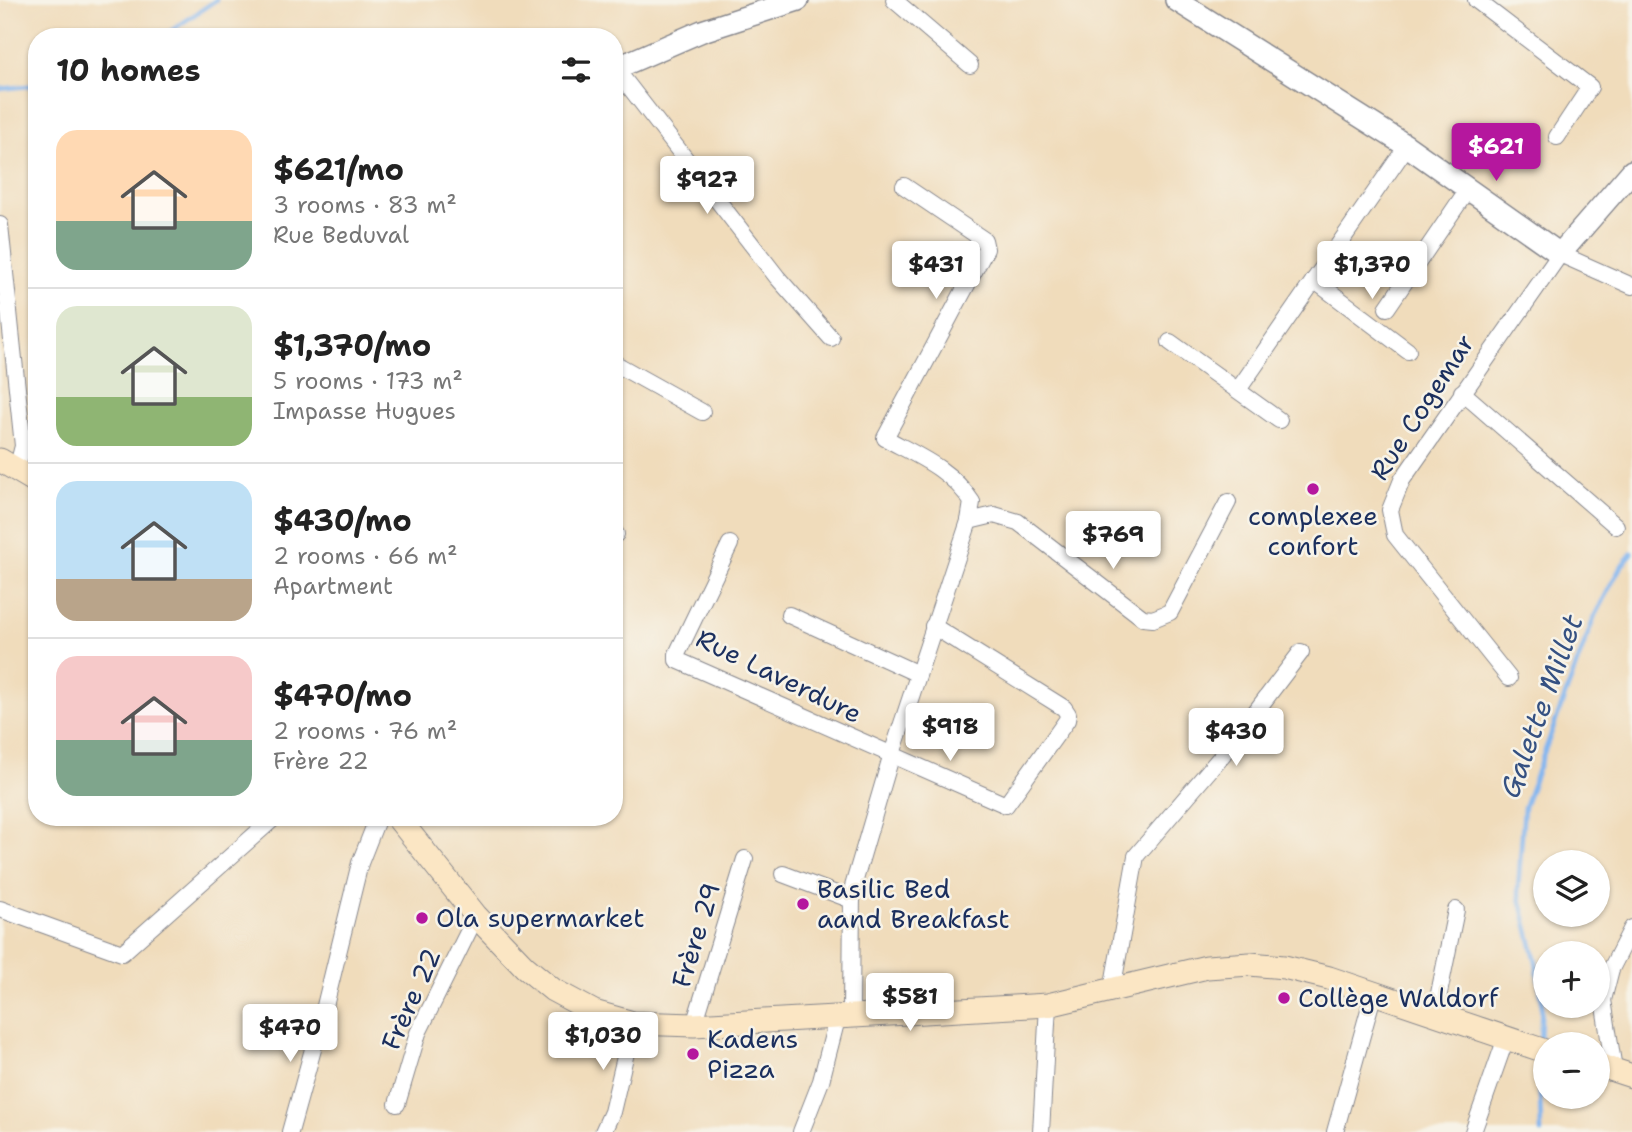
<!DOCTYPE html>
<meta charset="utf-8">
<style>
:root{--surface:#fff;--page:#f6f6f6;--text:#222;--muted:#767676;--line:#e0e0e0;--accent:#b5179e}
body{margin:0;font-family:"Shantell Sans",sans-serif;background:var(--page);color:var(--text);height:100vh;display:flex;flex-direction:column;font-size:26px;white-space:nowrap}
*{box-sizing:border-box;margin:0}
p{font-size:23px;color:var(--muted)}
.icon{flex:none;width:38px;height:38px;fill:none;stroke:currentColor;stroke-width:2;stroke-linecap:round;stroke-linejoin:round}
.map{position:relative;flex:1;overflow:hidden}
.sheet{position:absolute;left:28px;top:28px;width:595px;height:798px;display:flex;flex-direction:column;background:var(--surface);border-radius:28px;box-shadow:0 2px 5px #0004}
.sheet>*{flex:none}
.tools{position:absolute;left:1533px;top:850px;display:grid;gap:14px}
.tools a{display:grid;place-items:center;width:77px;height:77px;border-radius:50%;background:var(--surface);box-shadow:0 2px 5px #0004;font-size:35px}
.price{position:absolute;translate:-50% -60px;padding:0 16px;border-radius:7px;background:#fff;color:#222;font-size:23px;line-height:46px;filter:drop-shadow(0 2px 4px #0008)}
.price::after{content:'';position:absolute;left:50%;top:42px;width:21px;height:16px;margin-left:-10px;background:inherit;clip-path:polygon(0 0,100% 0,50% 100%)}
.price.on{background:var(--accent);color:#fff}
ul{padding:0;list-style:none}
li{display:flex;align-items:center;gap:21px;height:175px;padding:0 28px}
li+li{border-top:2px solid var(--line)}
li span{display:grid;place-items:center;flex:none;width:196px;height:140px;border-radius:21px;color:#555}
li>.icon{margin-inline-start:auto}
span .icon{width:84px;height:84px;fill:#fffc;stroke-width:1}
li b{font-size:30px}
h2{display:flex;justify-content:space-between;align-items:center;height:84px;padding:0 28px;font-size:30px}
.map>svg:first-child{display:block}
.lines{fill:none;stroke-linecap:round;stroke-linejoin:round}
.stream{stroke:#82b6f0;stroke-width:4.5}
.minor-casing{stroke:#86868c;stroke-width:18}
.tertiary-casing{stroke:#86868c;stroke-width:24}
.secondary-casing{stroke:#86868c;stroke-width:25}
.minor{stroke:#fff;stroke-width:16}
.tertiary{stroke:#fff;stroke-width:21}
.secondary{stroke:#fbe6c4;stroke-width:23}
.poi-dot{fill:#b5179e;stroke:#f7f3e8;stroke-width:2.5}
.labels{text-anchor:middle;stroke-width:5;stroke-linejoin:round;paint-order:stroke}
.street-label{font-size:26px;fill:#1b2f5e;stroke:#f7f3e8}
.poi-label{font-size:26px;fill:#1b2f5e;stroke:#f7f3e8;text-anchor:start}
.water-label{font-size:28px;font-style:italic;fill:#355182;stroke:#f7f3e8}
</style>
<div class="map">
<svg width="1632" height="1132" viewBox="0 0 1632 1132">
<rect width="100%" height="100%" fill="#f7f3e8"/>
<filter id="ink" filterUnits="userSpaceOnUse"><feTurbulence type="fractalNoise" baseFrequency=".0143" numOctaves="2"/><feDisplacementMap in="SourceGraphic" scale="14" xChannelSelector="R" yChannelSelector="G"/><feConvolveMatrix kernelMatrix="1 2 1 2 8 2 1 2 1" color-interpolation-filters="sRGB"/></filter>
<filter id="wash" filterUnits="userSpaceOnUse"><feTurbulence type="fractalNoise" baseFrequency=".00686" numOctaves="4" result="noise"/><feDisplacementMap in="SourceGraphic" scale="28" xChannelSelector="R" yChannelSelector="G"/><feGaussianBlur stdDeviation="1.57" result="paint"/><feColorMatrix in="noise" values="0 0 0 0 0 0 0 0 0 0 0 0 0 0 0 0 0 1.4 0 .05"/><feComposite in="paint" operator="in"/></filter>
<g filter="url(#wash)">
<rect width="100%" height="100%" fill="#f0dcbb"/>
<g class="lines">
<g class="stream">
<polyline points="162,37 216,0"/>
<polyline points="0,89 37,85"/>
<polyline points="1540,1040 1542,1000 1536,962 1518,890 1524,807 1595,615 1620,568 1632,553"/>
<polyline points="1539,1056 1541,1132"/>
</g>
</g>
</g>
<g filter="url(#ink)">
<g class="lines">
<g class="minor-casing">
<g id="minor">
<polyline points="894,0 970,65"/>
<polyline points="1476,0 1590,87 1557,137"/>
<polyline points="615,68 777,277 831,338"/>
<polyline points="0,225 23,446 17,469"/>
<polyline points="1314,280 1408,351"/>
<polyline points="1387,308 1468,189"/>
<polyline points="1170,342 1279,420"/>
<polyline points="614,363 702,412"/>
<polyline points="1238,390 1407,146"/>
<polyline points="1462,392 1616,526"/>
<polyline points="969,521 994,515 1018,522 1143,618 1153,619 1170,612 1228,502"/>
<polyline points="614,533 616,534"/>
<polyline points="730,544 677,654 677,660 1006,805 1067,720 1068,714 1064,708 933,626"/>
<polyline points="789,615 918,674"/>
<polyline points="1509,678 1395,535 1390,510 1402,480 1560,254 1632,286"/>
<polyline points="783,874 852,900"/>
<polyline points="0,909 122,953 275,817"/>
<polyline points="1112,990 1136,856 1225,752 1301,652"/>
<polyline points="1435,1013 1456,910"/>
<path d="M851,1014L852,890L891,757L969,521L972,502C951,469 918,456 885,438L986,249L984,240L904,186"/>
<polyline points="694,1025 745,859"/>
<polyline points="1614,1069 1603,1000 1611,969 1632,928"/>
<polyline points="397,1104 418,1033 476,916"/>
<polyline points="290,1132 325,1006 360,863 378,817"/>
<polyline points="603,1132 612,1112 633,1023"/>
<polyline points="801,1132 821,1081 838,1015"/>
<polyline points="1041,1132 1048,1005"/>
<polyline points="1335,1132 1374,992"/>
<polyline points="1473,1132 1506,1038"/>
</g>
</g>
<g class="tertiary-casing">
<g id="tertiary">
<polyline points="1176,0 1407,146 1560,254 1632,171"/>
<polyline points="614,69 702,31 798,0"/>
</g>
</g>
<g class="secondary-casing">
<g id="secondary">
<polyline points="0,460 37,482"/>
<polyline points="397,817 476,916 525,967 553,990 594,1012 633,1023 694,1025 1048,1005 1207,967 1250,964 1284,967 1329,978 1545,1051"/>
<polyline points="1598,1065 1632,1076"/>
</g>
</g>
<use href="#minor" class="minor"/>
<use href="#tertiary" class="tertiary"/>
<use href="#secondary" class="secondary"/>
</g>
</g>
<g class="poi-dot">
<circle cx="1313" cy="489" r="7"/>
<circle cx="803" cy="904" r="7"/>
<circle cx="422" cy="918" r="7"/>
<circle cx="1284" cy="998" r="7"/>
<circle cx="693" cy="1054" r="7"/>
</g>
<g class="labels">
<g class="street-label">
<text transform="translate(1422 407) rotate(-57)" y="9">Rue Cogemar</text>
<text transform="translate(779 676) rotate(26)" y="9">Rue Laverdure</text>
<text transform="translate(696 935) rotate(-73)" y="9">Frère 29</text>
<text transform="translate(411 999) rotate(-66)" y="9">Frère 22</text>
</g>
<g class="poi-label">
<text x="1313" y="525" text-anchor="middle">complexee<tspan x="1313" dy="30">confort</tspan></text>
<text x="817" y="898">Basilic Bed<tspan x="817" dy="30">aand Breakfast</tspan></text>
<text x="436" y="927">Ola supermarket</text>
<text x="1298" y="1007">Collège Waldorf</text>
<text x="707" y="1048">Kadens<tspan x="707" dy="30">Pizza</tspan></text>
</g>
<g class="water-label">
<text transform="translate(1541 706) rotate(-70)" y="10">Galette Millet</text>
</g>
</g>
</svg>
<div class="tools">
<a><svg class="icon" aria-label="layers" viewBox="0 0 24 24"><path d="M12 4l9 5-9 5-9-5zM3 14l9 5 9-5"/></svg></a>
<a>+</a>
<a>−</a>
</div>
<b class="price on" style="left:1496px;top:183px">$621</b>
<b class="price" style="left:707px;top:216px">$927</b>
<b class="price" style="left:936px;top:301px">$431</b>
<b class="price" style="left:1372px;top:301px">$1,370</b>
<b class="price" style="left:1113px;top:571px">$769</b>
<b class="price" style="left:950px;top:763px">$918</b>
<b class="price" style="left:1236px;top:768px">$430</b>
<b class="price" style="left:910px;top:1033px">$581</b>
<b class="price" style="left:290px;top:1064px">$470</b>
<b class="price" style="left:603px;top:1072px">$1,030</b>
<section class="sheet">
<h2>10 homes<svg class="icon" aria-label="filters" viewBox="0 0 24 24"><path d="M4 7h16M4 17h16"/><circle cx="9" cy="7" r="2"/><circle cx="15" cy="17" r="2"/></svg></h2>
<ul>
<li><span style="background:linear-gradient(#ffd9b3 65%,#7fa58c 0)"><svg class="icon" aria-label="home" viewBox="0 0 24 24"><path d="M3 11l9-7 9 7M6 9v11h12V9"/></svg></span><div><b>$621/mo</b><p>3 rooms · 83 m²</p><p>Rue Beduval</p></div></li>
<li><span style="background:linear-gradient(#dfe7d0 65%,#8fb573 0)"><svg class="icon" aria-label="home" viewBox="0 0 24 24"><path d="M3 11l9-7 9 7M6 9v11h12V9"/></svg></span><div><b>$1,370/mo</b><p>5 rooms · 173 m²</p><p>Impasse Hugues</p></div></li>
<li><span style="background:linear-gradient(#bfe0f5 70%,#b9a48a 0)"><svg class="icon" aria-label="home" viewBox="0 0 24 24"><path d="M3 11l9-7 9 7M6 9v11h12V9"/></svg></span><div><b>$430/mo</b><p>2 rooms · 66 m²</p><p>Apartment</p></div></li>
<li><span style="background:linear-gradient(#f6c9c9 60%,#7fa58c 0)"><svg class="icon" aria-label="home" viewBox="0 0 24 24"><path d="M3 11l9-7 9 7M6 9v11h12V9"/></svg></span><div><b>$470/mo</b><p>2 rooms · 76 m²</p><p>Frère 22</p></div></li>
</ul>
</section>
</div>
